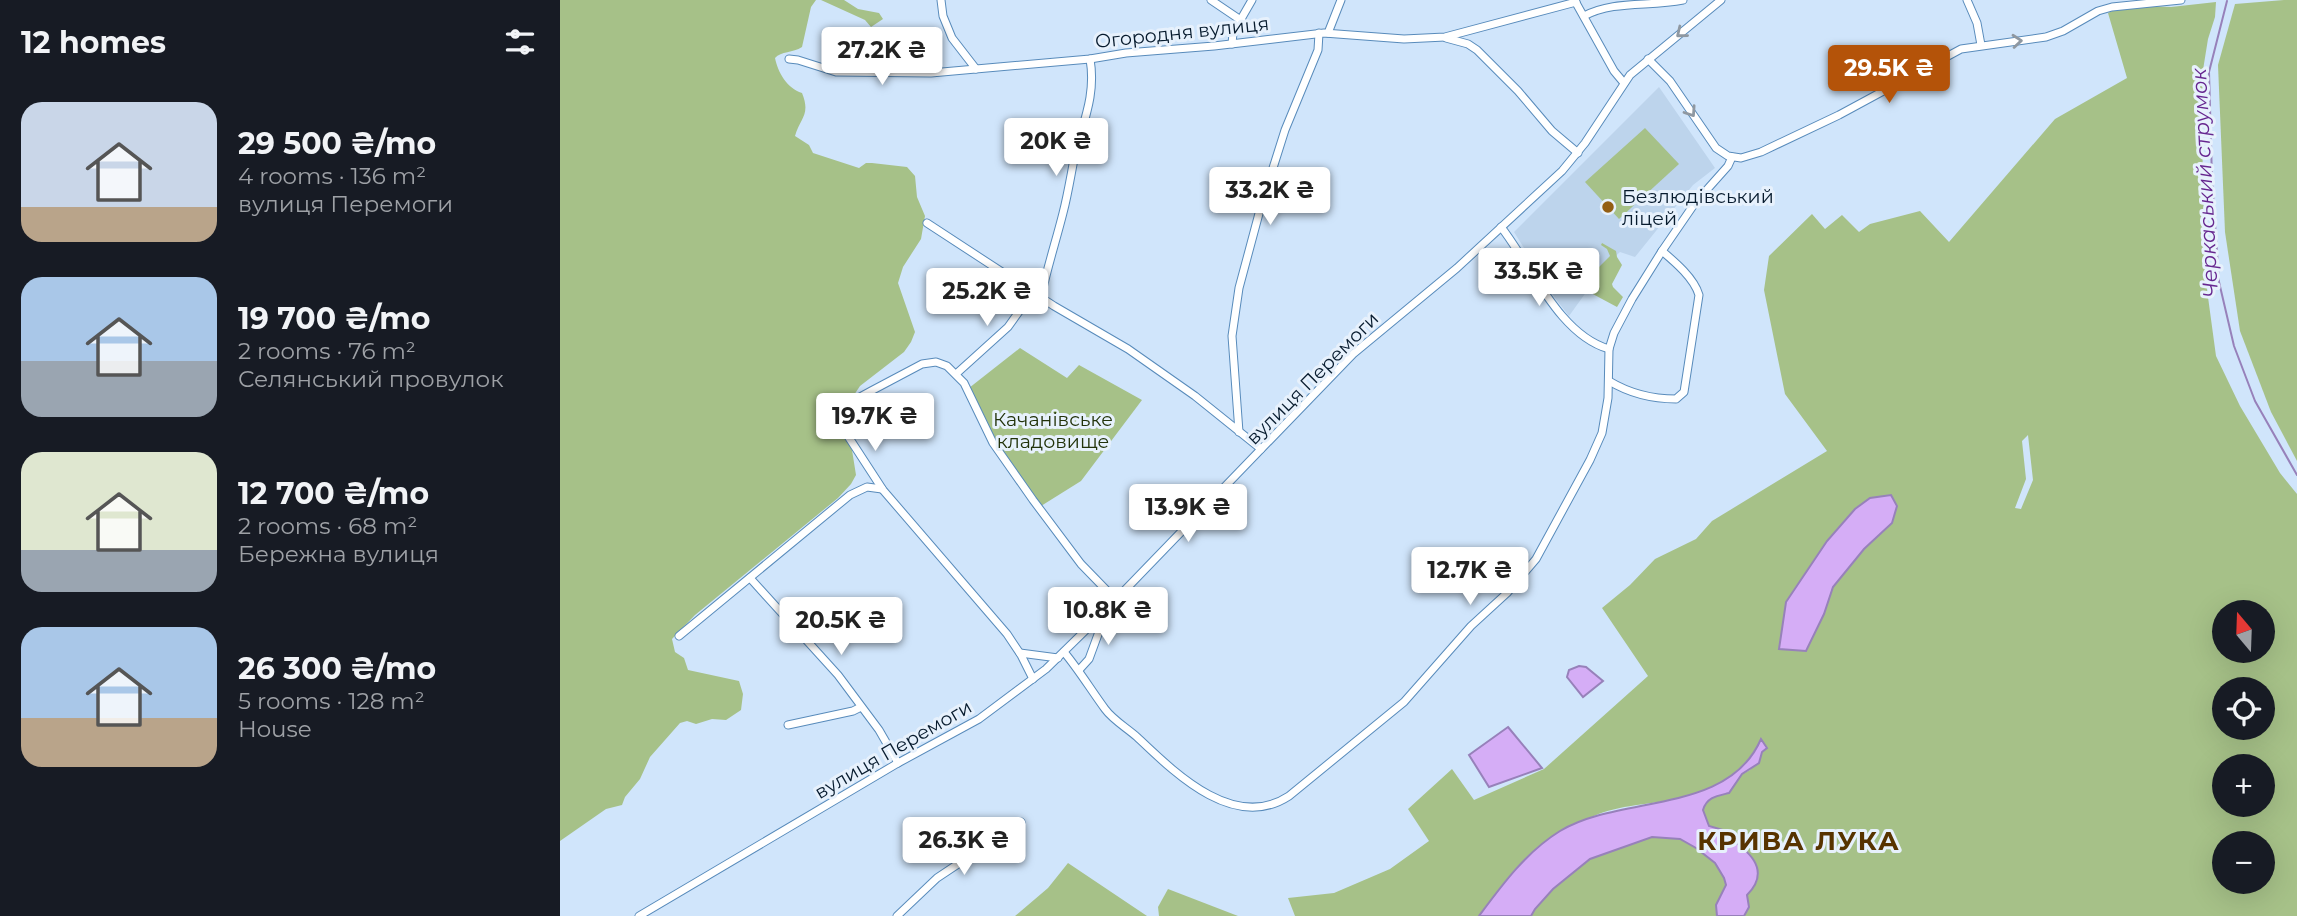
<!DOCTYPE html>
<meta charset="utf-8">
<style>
:root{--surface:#171b24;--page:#242831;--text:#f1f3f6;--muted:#9ea1a6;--accent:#b45309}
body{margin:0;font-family:Montserrat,sans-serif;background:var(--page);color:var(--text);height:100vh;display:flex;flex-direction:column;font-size:26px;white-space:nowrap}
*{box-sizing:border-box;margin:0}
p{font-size:23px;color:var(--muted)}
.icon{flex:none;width:38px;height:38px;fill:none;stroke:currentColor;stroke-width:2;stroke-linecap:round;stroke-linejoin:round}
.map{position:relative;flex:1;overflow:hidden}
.panel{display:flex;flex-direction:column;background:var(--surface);width:560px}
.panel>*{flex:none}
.needle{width:46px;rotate:341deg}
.controls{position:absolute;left:1652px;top:600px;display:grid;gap:14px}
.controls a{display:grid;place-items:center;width:63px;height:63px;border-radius:50%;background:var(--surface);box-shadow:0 7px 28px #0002;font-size:35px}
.price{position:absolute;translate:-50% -60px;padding:0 16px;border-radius:7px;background:#fff;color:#222;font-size:23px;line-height:46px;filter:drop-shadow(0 2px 4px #0008)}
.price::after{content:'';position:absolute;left:50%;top:42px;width:21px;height:16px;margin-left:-10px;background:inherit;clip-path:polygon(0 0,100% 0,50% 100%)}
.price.on{background:var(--accent);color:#fff}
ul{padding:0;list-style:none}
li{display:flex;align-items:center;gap:21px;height:175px;padding:0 21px}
li span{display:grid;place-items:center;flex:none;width:196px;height:140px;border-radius:21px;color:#555}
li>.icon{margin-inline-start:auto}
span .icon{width:84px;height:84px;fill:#fffc;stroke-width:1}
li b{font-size:30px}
h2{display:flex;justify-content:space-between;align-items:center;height:84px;padding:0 21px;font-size:30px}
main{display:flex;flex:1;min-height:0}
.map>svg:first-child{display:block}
.built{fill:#bdd4ec}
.green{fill:#a6c188;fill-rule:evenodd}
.water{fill:#d5adf6;stroke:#9781ba;stroke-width:2}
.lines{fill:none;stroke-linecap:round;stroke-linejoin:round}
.stream{stroke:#9781ba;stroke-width:2}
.minor-casing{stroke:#588bbb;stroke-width:9}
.minor{stroke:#fff;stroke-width:7}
.oneway{stroke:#8f98a1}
.poi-dot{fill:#935e13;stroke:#e7f1fc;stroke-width:2.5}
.labels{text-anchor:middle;stroke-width:6;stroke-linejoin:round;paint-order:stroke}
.street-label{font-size:19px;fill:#071b2e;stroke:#e7f1fc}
.poi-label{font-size:19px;fill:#071b2e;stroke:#e7f1fc;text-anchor:start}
.park-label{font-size:19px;fill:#22330a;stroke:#e7f1fc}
.water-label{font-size:21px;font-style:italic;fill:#66268f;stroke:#e7f1fc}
.district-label{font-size:26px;font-weight:bold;letter-spacing:2px;fill:#573300;stroke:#e7f1fc}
</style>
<main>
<section class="panel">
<h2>12 homes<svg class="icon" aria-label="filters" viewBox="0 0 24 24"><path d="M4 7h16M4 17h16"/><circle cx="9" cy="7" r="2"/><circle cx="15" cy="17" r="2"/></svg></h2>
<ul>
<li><span style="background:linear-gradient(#c9d6e8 75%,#b9a48a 0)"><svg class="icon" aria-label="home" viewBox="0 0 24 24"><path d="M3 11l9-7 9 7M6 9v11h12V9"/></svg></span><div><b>29 500 ₴/mo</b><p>4 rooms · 136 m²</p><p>вулиця Перемоги</p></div></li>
<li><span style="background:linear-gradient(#a9c7e8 60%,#9aa5b1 0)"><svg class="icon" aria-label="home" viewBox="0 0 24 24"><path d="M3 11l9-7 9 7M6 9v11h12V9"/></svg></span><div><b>19 700 ₴/mo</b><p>2 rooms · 76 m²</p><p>Селянський провулок</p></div></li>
<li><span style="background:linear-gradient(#dfe7d0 70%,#9aa5b1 0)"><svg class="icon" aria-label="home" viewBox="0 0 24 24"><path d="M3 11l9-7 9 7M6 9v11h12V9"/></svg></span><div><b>12 700 ₴/mo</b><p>2 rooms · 68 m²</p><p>Бережна вулиця</p></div></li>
<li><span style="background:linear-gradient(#a9c7e8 65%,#b9a48a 0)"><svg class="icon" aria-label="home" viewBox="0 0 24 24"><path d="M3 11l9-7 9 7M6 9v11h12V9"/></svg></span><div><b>26 300 ₴/mo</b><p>5 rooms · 128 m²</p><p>House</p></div></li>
</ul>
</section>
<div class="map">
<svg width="1737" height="916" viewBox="0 0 1737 916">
<rect width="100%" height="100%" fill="#d0e5fb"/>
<polygon class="built" points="1099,87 1155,168 1133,185 1075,257 1060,252 1045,266 1009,316 995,298 954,232"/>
<g class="green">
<path d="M0,0H256L251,7L242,47C233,53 221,51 215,58C218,73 227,88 242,93C251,115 240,118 235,136L249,145L253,153L299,168L306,163H312L347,167L355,176L357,197L365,216L361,239L343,267L338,283L355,332L351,342L344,352L300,386L282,413L279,424L292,450L296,475L291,484L278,498L135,615L112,639L115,652L124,658L128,670L179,681L183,694L181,710L166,720L152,719L136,724L127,721L120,723L90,757L80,779L65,797L62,805L46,809L0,841Z"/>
<polygon points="261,0 284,0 298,9 319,13 323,19 311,27 305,20"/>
<polygon points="1724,0 1737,0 1737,461 1711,412 1680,331 1665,232 1658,65 1675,4"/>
<path d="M1656,2L1655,17L1648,39L1643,70L1642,131L1645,275L1656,356L1680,406L1720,473L1737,494V916H1184L1189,907L1187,895C1214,869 1187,849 1164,835L1163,830L1149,826L1143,810C1147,797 1157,796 1169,793L1182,774L1190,770L1202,751H1205L1201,739C1187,770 1151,794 1117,799C1092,804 1058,805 1034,816C1020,822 980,845 970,854C950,872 935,895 919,916H735L728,898L774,893L830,869L869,841L848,809L892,769L914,800L984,769L1088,676L1042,608L1070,585L1095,559L1136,539L1152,521L1267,451L1225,394L1204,290L1209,256L1252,214L1265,229L1282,215L1299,232L1310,224L1360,211L1389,242L1495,119L1567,78L1548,13L1564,5L1611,7ZM1468,435L1473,480L1461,509L1455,508L1466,479L1462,441ZM1331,495L1332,523L1304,549L1273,587L1295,509L1310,498ZM1664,612H1703V651H1664ZM1664,690H1703V728H1664ZM1664,766H1703V805H1664ZM1664,844H1703V882H1664Z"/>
<polygon points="1085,128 1119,164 1059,219 1025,182"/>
<polygon points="1042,243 1056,251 1057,257 1062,265 1052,284 1053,287 1063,297 1057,307 1029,292 1022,291 1035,271 1050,256 1047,249 1041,245"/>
<polygon points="460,348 507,378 519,365 582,400 521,481 481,506 438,447 409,388"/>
<path d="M1092,837L1120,839L1136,848L1155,863L1164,878L1166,886L1156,905L1157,916H971C979,899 1013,868 1030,859C1048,849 1072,844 1092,837Z"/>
<polygon points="508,863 587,916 455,916 488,888"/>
<polygon points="608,889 678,916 599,916 598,907"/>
</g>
<g class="water">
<polygon points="1331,495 1337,506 1332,523 1304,549 1273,587 1264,614 1246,651 1219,649 1226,602 1267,541 1295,509 1310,498"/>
<polygon points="1019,666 1026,667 1043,681 1023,697 1007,677 1009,670"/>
<polygon points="948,727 982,768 929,787 909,755"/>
<path d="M1201,739L1207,748L1202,752L1199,763L1182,774L1169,793C1157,796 1147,797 1143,810L1149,826L1163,830L1164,835C1187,849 1213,869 1187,895L1189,907L1184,916H1157L1156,905L1166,885L1164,878L1155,863L1136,848L1120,839L1092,837L1030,859L993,889L975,909L971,916H919C942,885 966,852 1000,831C1062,794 1168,815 1201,739Z"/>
</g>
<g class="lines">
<polyline class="stream" points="1667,1 1649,72 1652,179 1659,282 1674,346 1695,401 1737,475"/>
<g class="minor-casing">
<g id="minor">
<polyline points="381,0 383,16 392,38 416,69"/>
<polyline points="651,0 682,21"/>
<polyline points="1407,0 1417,23 1421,45"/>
<polyline points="1015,1 1054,71 1064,83"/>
<path d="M1024,16C1054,0 1089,7 1123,0"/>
<polyline points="768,33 781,0"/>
<polyline points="886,38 908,44 917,50 958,91 992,131 1018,153"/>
<polyline points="672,44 673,33 692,0"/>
<polyline points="229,59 238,60 276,72 371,73 530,59 566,53 654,46 764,33 844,39 885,37 1016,2"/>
<polyline points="1088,59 1110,81 1156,148 1168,156 1181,158 1201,152 1279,115 1401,49 1486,37 1503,31 1538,11 1552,7 1621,0"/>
<polyline points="367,223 494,306 568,349 635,396 701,449"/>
<path d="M941,227C971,265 999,335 1049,349"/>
<path d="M481,297C487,268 496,241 503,213C508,194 511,174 515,154C524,120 536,94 530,59"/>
<polyline points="396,374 448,327 473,292"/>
<path d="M1049,381C1069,393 1093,399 1116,399L1124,392L1139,295C1134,278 1115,262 1102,251"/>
<polyline points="679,432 672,336 679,288 701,206 725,130 758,50 759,33"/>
<polyline points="190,578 278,675 319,730 338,763"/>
<polyline points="119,636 290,495 307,487 322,489"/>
<path d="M504,652C519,670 531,690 545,709C553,720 567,728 577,737C615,773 674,832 729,796L844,702L911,626L947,593L976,559L1030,460L1042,433L1048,398L1049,349L1054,333L1072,299L1102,251L1135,203L1168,166L1172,157"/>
<polyline points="460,653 498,658"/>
<polyline points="519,670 529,659 540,629 541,627 536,620"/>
<polyline points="473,679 461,655 447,634 323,490 284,430 290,412 300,397 311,391 362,364 376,362 387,366 404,383 433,443 473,500 521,564 555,599"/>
<polyline points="228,725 293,711 301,707"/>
<polyline points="79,916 338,763 419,719 486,669 536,620 793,354 897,268 1002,171 1025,143 1070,75 1161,0"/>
<polyline points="337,916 377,878 461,822"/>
</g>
</g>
<use href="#minor" class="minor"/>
</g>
<defs><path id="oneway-chevron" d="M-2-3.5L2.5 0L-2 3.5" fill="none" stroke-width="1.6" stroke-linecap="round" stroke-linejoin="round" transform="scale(1.75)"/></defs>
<g class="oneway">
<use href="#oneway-chevron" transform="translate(1121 33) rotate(141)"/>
<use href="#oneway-chevron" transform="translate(1457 41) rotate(-5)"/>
<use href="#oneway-chevron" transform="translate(1131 112) rotate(56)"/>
</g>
<circle class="poi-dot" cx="1048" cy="207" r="7"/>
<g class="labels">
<g class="street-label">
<text transform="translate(622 32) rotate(-6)" y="7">Огородня вулиця</text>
<text transform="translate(752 378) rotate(-45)" y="7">вулиця Перемоги</text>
<text transform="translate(333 749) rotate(-30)" y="7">вулиця Перемоги</text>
</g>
<g class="poi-label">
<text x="1062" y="203">Безлюдівський<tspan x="1062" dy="22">ліцей</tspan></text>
</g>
<g class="park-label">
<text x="493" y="426">Качанівське<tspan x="493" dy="22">кладовище</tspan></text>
</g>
<g class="water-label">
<text transform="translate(1645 183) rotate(-93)" y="7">Черкаський струмок</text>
</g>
<g class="district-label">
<text x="1239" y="850">КРИВА ЛУКА</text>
</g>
</g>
</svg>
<div class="controls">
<a><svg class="needle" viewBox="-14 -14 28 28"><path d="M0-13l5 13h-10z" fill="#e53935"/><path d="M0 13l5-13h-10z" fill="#9ea1a6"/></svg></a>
<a><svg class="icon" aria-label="locate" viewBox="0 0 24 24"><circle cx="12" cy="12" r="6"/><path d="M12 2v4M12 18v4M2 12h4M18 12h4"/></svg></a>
<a>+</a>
<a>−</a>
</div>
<b class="price" style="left:322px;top:87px">27.2K ₴</b>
<b class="price on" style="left:1329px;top:105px">29.5K ₴</b>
<b class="price" style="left:496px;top:178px">20K ₴</b>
<b class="price" style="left:710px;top:227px">33.2K ₴</b>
<b class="price" style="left:979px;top:308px">33.5K ₴</b>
<b class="price" style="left:427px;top:328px">25.2K ₴</b>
<b class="price" style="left:315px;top:453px">19.7K ₴</b>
<b class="price" style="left:628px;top:544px">13.9K ₴</b>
<b class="price" style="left:910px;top:607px">12.7K ₴</b>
<b class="price" style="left:548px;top:647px">10.8K ₴</b>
<b class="price" style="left:281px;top:657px">20.5K ₴</b>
<b class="price" style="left:404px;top:877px">26.3K ₴</b>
</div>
</main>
